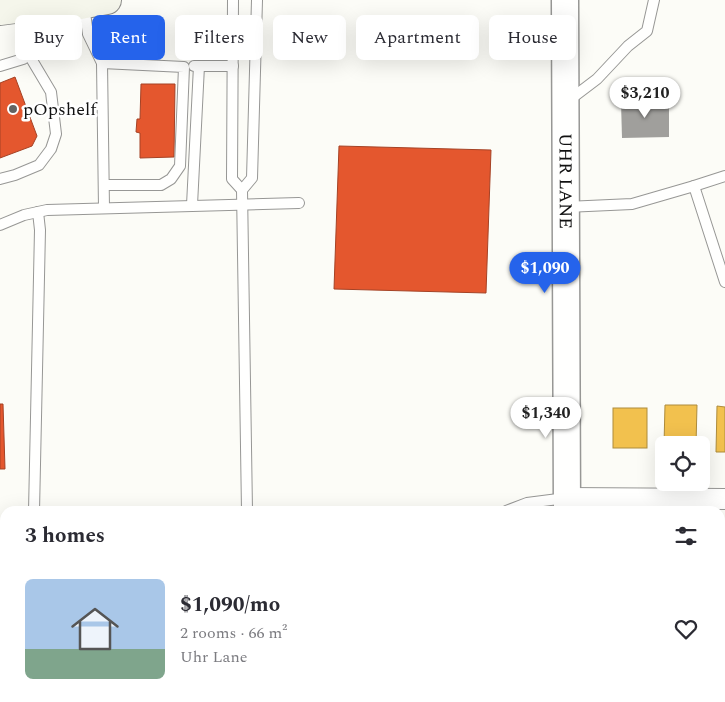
<!DOCTYPE html>
<meta charset="utf-8">
<style>
:root{--surface:#fff;--page:#f2f2f3;--text:#2b2b33;--muted:#7c7c81;--accent:#2563eb}
body{margin:0;font-family:Spectral,serif;background:var(--page);color:var(--text);height:100vh;display:flex;flex-direction:column;font-size:19px;white-space:nowrap}
*{box-sizing:border-box;margin:0}
p{font-size:16px;color:var(--muted)}
.icon{flex:none;width:28px;height:28px;fill:none;stroke:currentColor;stroke-width:2;stroke-linecap:round;stroke-linejoin:round}
.map{position:relative;flex:1;overflow:hidden}
.side{position:absolute;left:0px;top:506px;width:725px;height:196px;display:flex;flex-direction:column;background:var(--surface);border-radius:15px 15px 0 0;box-shadow:0 5px 20px #0002}
.side>*{flex:none}
.top-card{position:absolute;left:15px;top:15px;width:695px;height:45px;display:flex;gap:10px}
.tools{position:absolute;left:655px;top:436px;display:grid;gap:10px}
.tools a{display:grid;place-items:center;width:55px;height:55px;border-radius:8px;background:var(--surface);box-shadow:0 5px 20px #0002;font-size:25px}
.price{position:absolute;translate:-50% -42px;padding:0 11px;border-radius:18px;background:#fff;color:#222;font-size:16px;line-height:32px;filter:drop-shadow(0 1px 2px #0008)}
.price::after{content:'';position:absolute;left:50%;top:30px;width:15px;height:11px;margin-left:-8px;background:inherit;clip-path:polygon(0 0,100% 0,50% 100%)}
.price.current{background:var(--accent);color:#fff}
ul{padding:0;list-style:none}
li{display:flex;align-items:center;gap:15px;height:125px;padding:0 25px}
li span{display:grid;place-items:center;flex:none;width:140px;height:100px;border-radius:8px;color:#555}
li>.icon{margin-inline-start:auto}
span .icon{width:60px;height:60px;fill:#fffc;stroke-width:1}
li b{font-size:21px}
h2{display:flex;justify-content:space-between;align-items:center;height:60px;padding:0 25px;font-size:21px}
.chip{padding:0 18px;border-radius:8px;background:var(--surface);box-shadow:0 5px 20px #0002;font-size:18px;line-height:45px}
.chip.current{background:var(--accent);color:#fff}
.map>svg:first-child{display:block}
.homes{fill:#f2c14e;stroke:#ae8c3c}
.shops{fill:#e4572e;stroke:#a54225}
.building{fill:#a09f9c}
.lines{fill:none;stroke-linecap:round;stroke-linejoin:round}
.service-casing{stroke:#979795;stroke-width:12}
.minor-casing{stroke:#979795;stroke-width:22}
.tertiary-casing{stroke:#979795;stroke-width:29}
.secondary-casing{stroke:#8d8d8b;stroke-width:30}
.service{stroke:#fffffe;stroke-width:10}
.minor{stroke:#fffffe;stroke-width:20}
.tertiary{stroke:#fffffe;stroke-width:26}
.secondary{stroke:#f5f6eb;stroke-width:28}
.poi-dot{fill:#636362;stroke:#fff;stroke-width:2}
.labels{text-anchor:middle;stroke-width:5;stroke-linejoin:round;paint-order:stroke}
.poi-label{font-size:18px;fill:#111;stroke:#fff;text-anchor:start}
.street-label{font-size:18px;fill:#111;stroke:#fff}
</style>
<div class="map">
<svg width="725" height="702" viewBox="0 0 725 702">
<rect width="100%" height="100%" fill="#fcfcf7"/>
<g class="homes">
<polygon points="665,405 697,405 696,445 664,445"/>
<polygon points="717,406 725,407 725,452 716,452"/>
<rect x="613" y="408" width="34" height="40"/>
<rect x="643" y="698" width="43" height="4"/>
</g>
<g class="shops">
<polygon points="15,77 37,136 32,146 0,158 0,83"/>
<polygon points="141,84 175,84 174,157 140,158 140,133 136,132 137,119 140,119"/>
<polygon points="339,146 491,150 486,293 334,289"/>
<polygon points="0,404 3,404 5,469 0,469"/>
<rect x="92" y="698" width="369" height="4"/>
</g>
<polygon class="building" points="669,101 669,137 622,138 621,102"/>
<g class="lines">
<g class="service-casing">
<g id="service">
<polyline points="233,0 232,179 242,190"/>
<polyline points="84,6 88,34 102,63 104,208"/>
<polyline points="102,63 184,67 180,166 171,179 161,185 104,185"/>
<polyline points="0,66 23,59 29,55 24,9"/>
<polyline points="194,66 233,66"/>
<polyline points="568,101 597,79 628,46 647,31 654,0"/>
<polyline points="0,179 15,175 39,165 51,149 56,134 51,92 29,55"/>
<polyline points="694,186 725,176"/>
<polyline points="192,205 199,66"/>
<polyline points="566,207 632,204 694,186 725,282"/>
<polyline points="0,225 24,215 47,210 299,203"/>
<polyline points="34,511 40,230 38,212"/>
<polyline points="247,511 242,190 252,178 257,0"/>
<polyline points="506,511 527,503 566,498"/>
<polyline points="0,537 5,537"/>
<polyline points="0,563 5,563"/>
<polyline points="77,698 77,702"/>
<polyline points="511,698 511,702"/>
<polyline points="608,698 609,702"/>
</g>
</g>
<g class="minor-casing">
<g id="minor">
<polyline points="567,498 725,499"/>
<polyline points="717,698 717,702"/>
</g>
</g>
<g class="tertiary-casing">
<g id="tertiary">
<path id="s1" d="M565,0L567,511"/>
<polyline points="571,698 571,702"/>
</g>
</g>
<g class="secondary-casing">
<polyline id="secondary" points="0,11 23,8 75,6 107,0"/>
</g>
<use href="#service" class="service"/>
<use href="#minor" class="minor"/>
<use href="#tertiary" class="tertiary"/>
<use href="#secondary" class="secondary"/>
</g>
<circle class="poi-dot" cx="13" cy="109" r="5"/>
<g class="labels">
<g class="poi-label">
<text x="23" y="115">pOpshelf</text>
</g>
<g class="street-label">
<text dy="6" stroke="none"><textPath href="#s1" startOffset="181">UHR LANE</textPath></text>
</g>
</g>
</svg>
<div class="tools">
<a><svg class="icon" aria-label="locate" viewBox="0 0 24 24"><circle cx="12" cy="12" r="6"/><path d="M12 2v4M12 18v4M2 12h4M18 12h4"/></svg></a>
</div>
<b class="price" style="left:645px;top:119px">$3,210</b>
<b class="price current" style="left:545px;top:294px">$1,090</b>
<b class="price" style="left:546px;top:439px">$1,340</b>
<div class="top-card">
<a class="chip">Buy</a>
<a class="chip current">Rent</a>
<a class="chip">Filters</a>
<a class="chip">New</a>
<a class="chip">Apartment</a>
<a class="chip">House</a>
</div>
<section class="side">
<h2>3 homes<svg class="icon" aria-label="filters" viewBox="0 0 24 24"><path d="M4 7h16M4 17h16"/><circle cx="9" cy="7" r="2"/><circle cx="15" cy="17" r="2"/></svg></h2>
<ul>
<li><span style="background:linear-gradient(#a9c7e8 70%,#7fa58c 0)"><svg class="icon" aria-label="home" viewBox="0 0 24 24"><path d="M3 11l9-7 9 7M6 9v11h12V9"/></svg></span><div><b>$1,090/mo</b><p>2 rooms · 66 m²</p><p>Uhr Lane</p></div><svg class="icon" aria-label="heart" viewBox="0 0 24 24"><path d="M12 20l-8-8c-3-5 5-10 8-4 3-6 11-1 8 4z"/></svg></li>
</ul>
</section>
</div>
